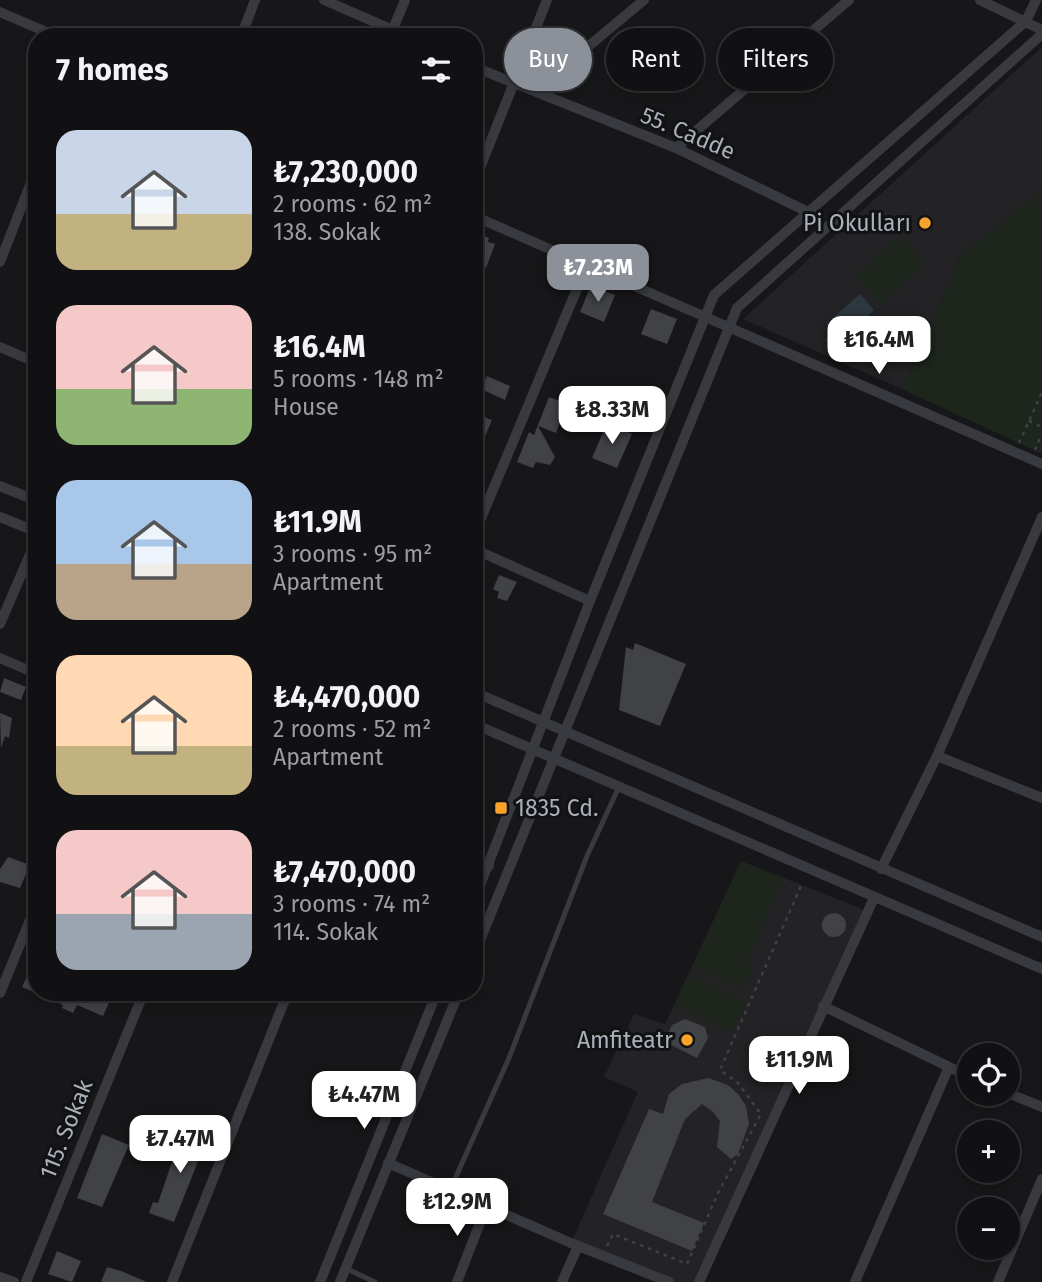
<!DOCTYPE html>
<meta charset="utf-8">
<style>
:root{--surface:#111113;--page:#1e1f21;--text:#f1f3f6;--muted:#9c9da0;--line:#303133;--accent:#8c9099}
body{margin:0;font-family:"Fira Sans",sans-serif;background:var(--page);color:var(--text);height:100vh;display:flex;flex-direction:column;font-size:26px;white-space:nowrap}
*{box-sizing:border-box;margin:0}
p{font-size:23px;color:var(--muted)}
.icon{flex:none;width:38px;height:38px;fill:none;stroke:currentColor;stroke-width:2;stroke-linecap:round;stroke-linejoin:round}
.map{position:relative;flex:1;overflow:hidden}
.drawer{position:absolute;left:28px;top:28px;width:455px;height:973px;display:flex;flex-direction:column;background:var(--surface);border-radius:28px;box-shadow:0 4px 10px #0003,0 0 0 2px var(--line)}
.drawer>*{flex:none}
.banner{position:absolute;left:504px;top:28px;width:432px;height:63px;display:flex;gap:14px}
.tools{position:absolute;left:957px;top:1043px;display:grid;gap:14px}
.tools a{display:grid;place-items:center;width:63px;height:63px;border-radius:50%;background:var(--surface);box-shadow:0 4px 10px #0003,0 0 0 2px var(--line);font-size:35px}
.price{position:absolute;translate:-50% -60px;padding:0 16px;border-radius:14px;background:#fff;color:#222;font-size:23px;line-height:46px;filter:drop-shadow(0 2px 4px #0008)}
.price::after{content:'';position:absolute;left:50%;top:42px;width:21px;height:16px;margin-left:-10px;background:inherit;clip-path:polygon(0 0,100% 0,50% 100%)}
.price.selected{background:var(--accent);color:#fff}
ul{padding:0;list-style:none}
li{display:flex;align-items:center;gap:21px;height:175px;padding:0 28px}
li span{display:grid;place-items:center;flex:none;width:196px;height:140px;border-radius:21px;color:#555}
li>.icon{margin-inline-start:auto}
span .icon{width:84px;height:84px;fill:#fffc;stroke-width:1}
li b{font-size:30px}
h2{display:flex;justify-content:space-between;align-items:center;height:84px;padding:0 28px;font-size:30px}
.tag{padding:0 24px;border-radius:32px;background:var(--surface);box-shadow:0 4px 10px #0003,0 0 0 2px var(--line);font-size:24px;line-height:63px}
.tag.selected{background:var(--accent);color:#fff}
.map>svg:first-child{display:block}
.built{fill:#232326}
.green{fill:#1d251d}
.water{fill:#2c383e}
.building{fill:#414246}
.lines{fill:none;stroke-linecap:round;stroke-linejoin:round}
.path{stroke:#3e4146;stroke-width:2.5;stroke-dasharray:3.5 5;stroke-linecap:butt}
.lane{stroke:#383a3f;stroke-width:5}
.street{stroke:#383a3f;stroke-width:10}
.poi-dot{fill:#f9a32f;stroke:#121214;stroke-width:2.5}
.labels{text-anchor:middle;stroke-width:6;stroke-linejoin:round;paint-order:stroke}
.street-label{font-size:23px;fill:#a9b0ba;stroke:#121214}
.poi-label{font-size:23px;fill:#a9b0ba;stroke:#121214;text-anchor:end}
</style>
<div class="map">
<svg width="1042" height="1282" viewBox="0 0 1042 1282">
<rect width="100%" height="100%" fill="#171719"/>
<g class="built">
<polygon points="1042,47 1042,191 961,255 902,389 743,319"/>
<polygon points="741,861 867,911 699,1282 669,1282 571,1243 638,1092 604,1077 634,1014 665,1024"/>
</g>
<g class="green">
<polygon points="1042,191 1042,454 902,389 961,255"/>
<polygon points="900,235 926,263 881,304 855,276"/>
<polygon points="741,861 783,879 747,962 754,965 744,989 692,968"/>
<polygon points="689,975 746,1001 732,1032 674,1006"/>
</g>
<polygon class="water" points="860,294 874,310 832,348 825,340 833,333 826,324"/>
<g class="building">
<polygon points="474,232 489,238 488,242 495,244 486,268 474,263"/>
<polygon points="591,285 615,295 604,322 580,312"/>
<polygon points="651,309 677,319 667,344 641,334"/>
<polygon points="487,376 510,386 505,400 481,389"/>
<polygon points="549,397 567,404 556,433 538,426 555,457 550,465 536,462 533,468 517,462 529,432 534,435"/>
<polygon points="474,413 492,420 482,443 474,439"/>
<polygon points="607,423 632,434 617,468 592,458"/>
<polygon points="499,575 517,582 507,601 497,598 499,592 493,589"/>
<polygon points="635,643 686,664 660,726 619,710 626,647 633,650"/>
<polygon points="4,678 26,687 21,700 0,692"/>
<polygon points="0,713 12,718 9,738 5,736 1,748"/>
<polygon points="8,857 30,865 20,888 0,882 0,869"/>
<circle cx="834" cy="925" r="12"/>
<polygon points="37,955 37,992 104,992 112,996 103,1016 77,1005 73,1013 62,1008 63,1005 22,987"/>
<polygon points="685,1019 705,1027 708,1038 697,1058 665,1042 672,1025"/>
<polygon points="708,1078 728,1085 738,1094 746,1106 749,1124 738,1154 731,1159 717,1147 720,1121 713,1112 702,1104 685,1119 652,1202 704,1223 692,1251 603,1214 649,1109 663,1114 669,1094 682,1084"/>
<polygon points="184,1127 208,1136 174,1222 149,1213 153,1202 158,1203"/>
<polygon points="102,1134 129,1145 102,1207 77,1198"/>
<polygon points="57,1251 81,1261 72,1282 48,1274"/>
<polygon points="107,1267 121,1271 147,1282 101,1282"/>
</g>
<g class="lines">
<g class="path">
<polyline points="1029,421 1042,427"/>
<polyline points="1019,443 1042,392"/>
<polyline points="1035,450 1042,434"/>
<polyline points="607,1246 613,1234 687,1264 718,1193 761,1114 738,1083 720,1070 801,886"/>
</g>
<g class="lane">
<polyline points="450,1190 509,1058 587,856 619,787"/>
<polyline points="345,1268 375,1282"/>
</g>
<g class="street">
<polyline points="324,0 409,37"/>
<polyline points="980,0 1042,30"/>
<polyline points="0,12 58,37"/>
<polyline points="393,29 405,0"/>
<polyline points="241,37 255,0"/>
<polyline points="474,67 676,148 806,211"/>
<polyline points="514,85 554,75 644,0"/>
<polyline points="676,148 849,0"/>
<polyline points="474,183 547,0"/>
<polyline points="474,216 1042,464"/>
<polyline points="0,262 37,167"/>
<polyline points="0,347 37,363"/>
<polyline points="0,486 37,501"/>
<polyline points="0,517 37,532"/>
<polyline points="474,535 587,265"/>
<polyline points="474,549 590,601"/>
<polyline points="0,624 37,538"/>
<polyline points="0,658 37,674"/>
<polyline points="474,692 1042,937"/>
<polyline points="474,724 1042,969"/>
<polyline points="937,756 1042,798"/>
<polyline points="474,860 489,866"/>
<polyline points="881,869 937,756 1042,517"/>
<polyline points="474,901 590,601 714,295 1026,21 1036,0"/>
<polyline points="474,955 737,308 1042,34"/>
<polyline points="0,993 37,903"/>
<polyline points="823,1006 970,1077"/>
<polyline points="1008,1093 1042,1107"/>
<polyline points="388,1163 571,1243 669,1282"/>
<polyline points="0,1277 14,1282"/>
<polyline points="26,1282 144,992"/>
<polyline points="172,1282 288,992"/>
<polyline points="320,1282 437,992"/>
<polyline points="340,1282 459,992"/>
<polyline points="457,1282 487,1205"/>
<polyline points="562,1282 578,1246"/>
<polyline points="699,1282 874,898"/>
<polyline points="855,1282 948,1069"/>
<polyline points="998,1282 1042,1179"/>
</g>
</g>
<g class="poi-dot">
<circle cx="925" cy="223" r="7"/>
<rect x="494" y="801" width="14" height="14" rx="3.5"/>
<circle cx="687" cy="1040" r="7"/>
</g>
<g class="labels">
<g class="street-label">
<text transform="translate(688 133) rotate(23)" y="8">55. Cadde</text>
<text transform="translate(66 1129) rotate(-68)" y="8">115. Sokak</text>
</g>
<g class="poi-label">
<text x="911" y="231">Pi Okulları</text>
<text x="515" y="816" text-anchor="start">1835 Cd.</text>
<text x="673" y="1048">Amfiteatr</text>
</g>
</g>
</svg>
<div class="tools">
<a><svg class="icon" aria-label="locate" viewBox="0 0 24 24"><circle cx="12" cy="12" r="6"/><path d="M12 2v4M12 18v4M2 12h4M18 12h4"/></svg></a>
<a>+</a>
<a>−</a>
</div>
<b class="price selected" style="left:598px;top:304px">₺7.23M</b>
<b class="price" style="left:879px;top:376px">₺16.4M</b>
<b class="price" style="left:612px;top:446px">₺8.33M</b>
<b class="price" style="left:799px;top:1096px">₺11.9M</b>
<b class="price" style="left:364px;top:1131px">₺4.47M</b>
<b class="price" style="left:180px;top:1175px">₺7.47M</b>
<b class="price" style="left:457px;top:1238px">₺12.9M</b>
<div class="banner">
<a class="tag selected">Buy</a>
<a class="tag">Rent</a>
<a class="tag">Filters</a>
</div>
<section class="drawer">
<h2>7 homes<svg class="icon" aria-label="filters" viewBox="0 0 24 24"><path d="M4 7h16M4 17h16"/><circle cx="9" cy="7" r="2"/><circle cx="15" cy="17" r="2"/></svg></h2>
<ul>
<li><span style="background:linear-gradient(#c9d6e8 60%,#c2b280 0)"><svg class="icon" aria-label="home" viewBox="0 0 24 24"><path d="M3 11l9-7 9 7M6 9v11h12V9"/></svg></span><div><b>₺7,230,000</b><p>2 rooms · 62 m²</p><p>138. Sokak</p></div></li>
<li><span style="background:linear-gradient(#f6c9c9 60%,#8fb573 0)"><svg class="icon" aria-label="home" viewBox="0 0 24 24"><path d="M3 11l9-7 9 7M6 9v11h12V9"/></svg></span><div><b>₺16.4M</b><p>5 rooms · 148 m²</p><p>House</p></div></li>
<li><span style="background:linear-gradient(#a9c7e8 60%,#b9a48a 0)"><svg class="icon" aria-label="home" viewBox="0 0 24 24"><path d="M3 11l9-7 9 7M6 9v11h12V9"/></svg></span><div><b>₺11.9M</b><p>3 rooms · 95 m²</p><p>Apartment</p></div></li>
<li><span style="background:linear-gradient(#ffd9b3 65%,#c2b280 0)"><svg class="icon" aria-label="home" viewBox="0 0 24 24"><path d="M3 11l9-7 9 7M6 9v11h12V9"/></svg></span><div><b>₺4,470,000</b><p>2 rooms · 52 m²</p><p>Apartment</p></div></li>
<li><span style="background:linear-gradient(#f6c9c9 60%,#9aa5b1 0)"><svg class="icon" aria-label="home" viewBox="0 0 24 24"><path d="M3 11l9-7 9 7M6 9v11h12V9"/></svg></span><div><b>₺7,470,000</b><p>3 rooms · 74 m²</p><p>114. Sokak</p></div></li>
</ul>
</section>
</div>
